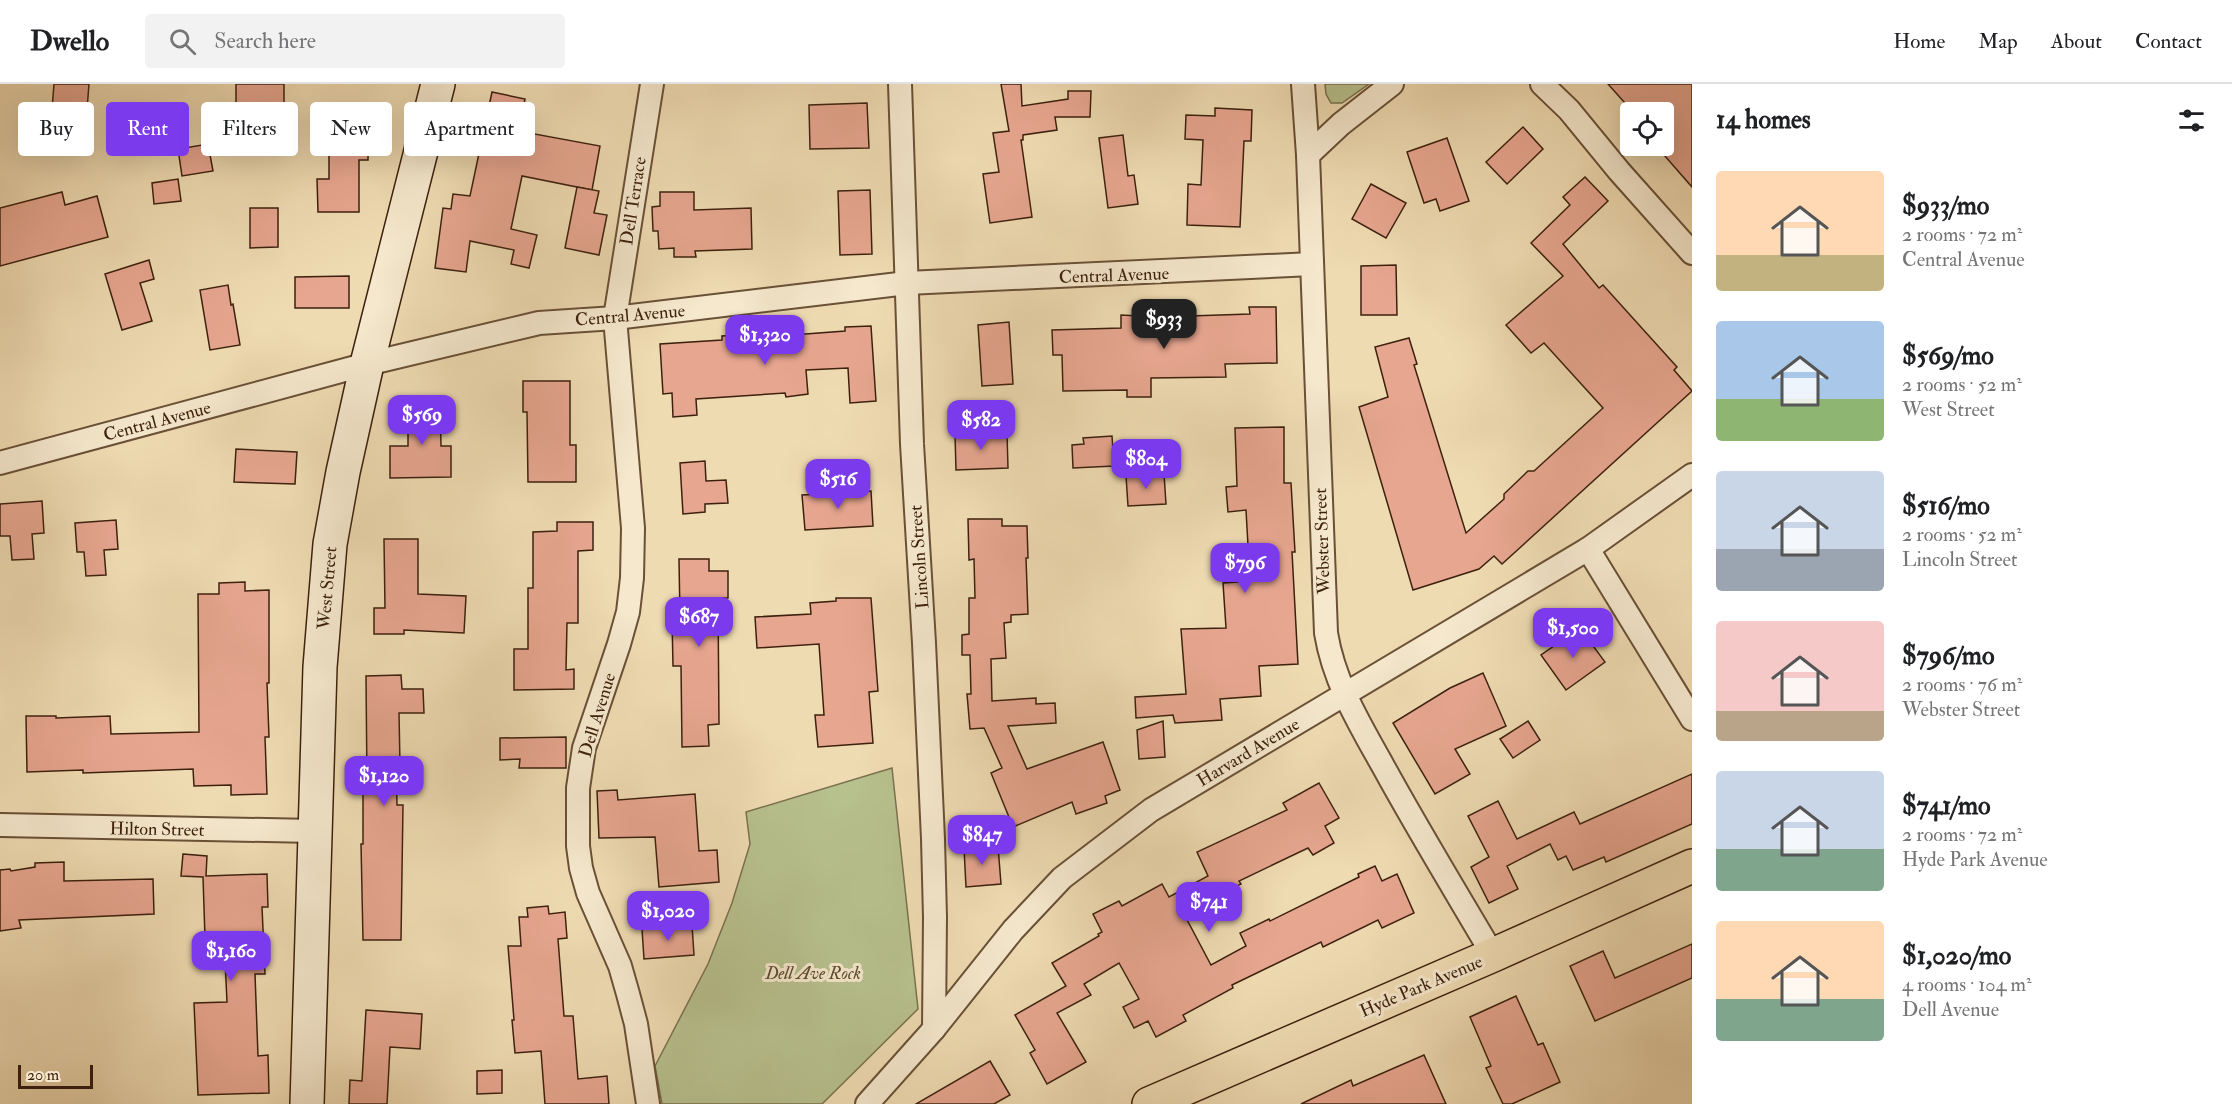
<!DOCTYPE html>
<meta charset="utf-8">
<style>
:root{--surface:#fff;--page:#f2f2f2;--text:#202124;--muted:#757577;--line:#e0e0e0;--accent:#7c3aed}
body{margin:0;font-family:"IM FELL Double Pica",serif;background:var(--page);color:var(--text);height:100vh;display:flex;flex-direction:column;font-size:22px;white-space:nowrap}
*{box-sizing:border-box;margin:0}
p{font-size:20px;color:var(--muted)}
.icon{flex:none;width:33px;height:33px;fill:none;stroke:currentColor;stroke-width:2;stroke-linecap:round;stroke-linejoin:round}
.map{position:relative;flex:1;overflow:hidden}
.panel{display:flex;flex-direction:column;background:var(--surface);width:540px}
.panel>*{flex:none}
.hud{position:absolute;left:18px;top:18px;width:570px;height:54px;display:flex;gap:12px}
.controls{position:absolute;left:1620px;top:18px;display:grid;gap:12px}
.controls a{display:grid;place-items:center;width:54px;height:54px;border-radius:6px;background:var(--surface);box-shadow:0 6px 24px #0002;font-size:30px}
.scale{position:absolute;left:18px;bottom:15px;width:75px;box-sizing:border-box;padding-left:6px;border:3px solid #3d210e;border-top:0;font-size:16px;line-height:21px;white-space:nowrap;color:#3d210e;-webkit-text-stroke:4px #f5e8cd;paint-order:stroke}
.price{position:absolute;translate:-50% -51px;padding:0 14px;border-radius:12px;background:var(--accent);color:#fff;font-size:20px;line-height:39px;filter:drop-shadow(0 2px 3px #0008)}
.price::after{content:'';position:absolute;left:50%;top:36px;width:18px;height:14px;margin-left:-9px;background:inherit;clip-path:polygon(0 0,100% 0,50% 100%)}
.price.current{background:#222;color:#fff}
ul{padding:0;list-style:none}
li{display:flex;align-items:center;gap:18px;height:150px;padding:0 24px}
li span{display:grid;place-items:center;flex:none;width:168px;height:120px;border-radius:6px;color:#555}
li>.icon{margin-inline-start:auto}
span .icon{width:72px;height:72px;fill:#fffc;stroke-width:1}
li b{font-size:26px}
h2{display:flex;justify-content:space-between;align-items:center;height:72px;padding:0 24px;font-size:26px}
.pill{padding:0 21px;border-radius:6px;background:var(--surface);box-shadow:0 6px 24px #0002;font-size:21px;line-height:54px}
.pill.current{background:var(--accent);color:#fff}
header{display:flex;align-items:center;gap:36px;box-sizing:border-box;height:84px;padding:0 30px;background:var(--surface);border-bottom:2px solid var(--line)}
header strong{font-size:28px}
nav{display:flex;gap:33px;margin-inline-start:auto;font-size:21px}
.search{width:420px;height:54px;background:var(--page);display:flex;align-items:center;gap:15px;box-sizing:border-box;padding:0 21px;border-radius:6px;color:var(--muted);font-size:22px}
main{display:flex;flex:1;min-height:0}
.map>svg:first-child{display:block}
.green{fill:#b7c18e;stroke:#7a714e;stroke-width:1.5}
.building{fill:#e7a690;stroke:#3d210e;stroke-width:1.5}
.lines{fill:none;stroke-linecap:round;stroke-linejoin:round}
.minor-casing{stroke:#6a5037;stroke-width:26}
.secondary-casing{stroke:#3d210e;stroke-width:36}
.primary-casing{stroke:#3d210e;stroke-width:36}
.minor{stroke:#f5e8cd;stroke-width:22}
.secondary{stroke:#f5e8cd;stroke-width:33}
.primary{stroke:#efdbb2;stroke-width:33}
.labels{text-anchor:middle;stroke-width:6;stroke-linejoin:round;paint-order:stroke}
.street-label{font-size:18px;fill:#3d210e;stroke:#f5e8cd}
.park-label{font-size:18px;font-style:italic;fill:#5c492e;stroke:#f5e8cd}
</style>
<header>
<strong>Dwello</strong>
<div class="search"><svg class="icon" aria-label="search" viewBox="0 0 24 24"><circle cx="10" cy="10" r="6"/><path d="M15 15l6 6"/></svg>Search here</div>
<nav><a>Home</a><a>Map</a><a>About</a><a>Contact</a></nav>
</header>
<main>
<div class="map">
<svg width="1692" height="1020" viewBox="0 0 1692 1020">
<rect width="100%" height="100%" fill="#efdbb2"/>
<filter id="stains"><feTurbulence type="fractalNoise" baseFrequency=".00333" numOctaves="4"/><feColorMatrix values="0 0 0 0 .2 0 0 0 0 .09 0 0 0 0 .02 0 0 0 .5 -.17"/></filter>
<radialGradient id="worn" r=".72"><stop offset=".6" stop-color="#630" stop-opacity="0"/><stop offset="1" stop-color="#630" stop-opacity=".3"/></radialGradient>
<g class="green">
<polygon points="1325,0 1369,0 1342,19 1331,19 1326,10"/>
<polygon points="892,684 918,925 822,1020 662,1020 655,982 708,880 732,819 750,760 746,728"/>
</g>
<g class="building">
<polygon points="54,0 89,0 87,26 52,25"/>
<polygon points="236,0 284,0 284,38 236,39"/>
<polygon points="1001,0 1021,0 1022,22 1068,15 1068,7 1091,7 1090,33 1055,33 1057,46 1023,51 1023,56 1021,56 1032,133 990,139 983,90 999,88 993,49 1009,47"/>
<polygon points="1608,0 1692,0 1692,103 1664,71 1664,28 1633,28"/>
<polygon points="492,8 525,15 518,47 600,62 592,106 522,92 511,145 537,151 529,184 511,180 514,166 470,157 466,188 435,184 443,124 451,125 453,110 470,112"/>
<polygon points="867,19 869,64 810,65 809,21"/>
<polygon points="1215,24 1252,26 1251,57 1244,57 1240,143 1187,141 1188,100 1201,101 1203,56 1185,55 1186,31 1215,32"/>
<polygon points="329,43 368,43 368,76 359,76 359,128 318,128 317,95 329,95"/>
<polygon points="1523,43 1543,65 1507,100 1486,78"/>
<polygon points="1123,51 1128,92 1134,91 1138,120 1108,124 1099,54"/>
<polygon points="1447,54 1469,117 1440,127 1436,115 1424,119 1407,68"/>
<polygon points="208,60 213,87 182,92 178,65"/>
<polygon points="1585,93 1608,117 1563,160 1599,204 1603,201 1677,283 1674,286 1692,307 1502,480 1494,472 1479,485 1413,506 1359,323 1388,313 1375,263 1409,254 1417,280 1414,281 1466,449 1504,415 1504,410 1528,387 1534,387 1603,324 1544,259 1531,269 1506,241 1563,192 1531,159 1570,121 1563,113"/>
<polygon points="178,95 181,117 154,120 152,99"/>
<polygon points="1371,100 1406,119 1386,154 1352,135"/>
<polygon points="577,103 599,107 594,129 607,131 599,171 565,164"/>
<polygon points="870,106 872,170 840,171 838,107"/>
<polygon points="62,108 65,121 97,112 108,153 0,182 0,124"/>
<polygon points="660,108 694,108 694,126 751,124 752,165 695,167 696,173 674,173 674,164 659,165 658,147 653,147 652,123 660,122"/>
<polygon points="250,124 278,124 278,163 250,164"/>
<polygon points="149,176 154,195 140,199 152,237 122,246 105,190"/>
<polygon points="1396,181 1397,231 1361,231 1361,182"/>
<polygon points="349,192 349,224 295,224 295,193"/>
<polygon points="228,201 231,221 233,220 240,261 210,266 200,206"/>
<polygon points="1249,223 1276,223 1277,279 1225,280 1226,293 1151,294 1151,313 1127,313 1127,306 1063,307 1062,271 1053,271 1052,246 1121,244 1121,231 1159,233 1250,230"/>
<polygon points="1009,238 1013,300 982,302 978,241"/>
<polygon points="871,242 876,317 850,319 848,284 806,286 808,310 786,313 785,309 696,315 697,331 673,333 672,309 663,310 660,260 722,256 722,252 752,250 752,254 845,247 845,243"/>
<polygon points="523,297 570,297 570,361 576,361 576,398 528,398 527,328 523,328"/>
<polygon points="408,318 440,318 441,362 451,362 451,393 390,394 390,362 408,362"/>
<polygon points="1284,343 1284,399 1291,399 1295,468 1292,468 1298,580 1259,582 1261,612 1220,615 1222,636 1175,639 1173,631 1136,634 1135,613 1186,610 1181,545 1226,544 1223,499 1250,497 1246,426 1228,428 1226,403 1237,402 1235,344"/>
<polygon points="1007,349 1008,384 956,386 955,350"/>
<polygon points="1112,352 1114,382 1073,384 1072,361 1084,360 1083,354"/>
<polygon points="236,365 297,368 295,400 234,398"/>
<polygon points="705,377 706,397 726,396 728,419 705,420 705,428 683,430 680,379"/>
<polygon points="1164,390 1166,420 1128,422 1126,392"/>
<polygon points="871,407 873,442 805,446 802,411"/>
<polygon points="42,417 44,449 32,450 34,475 12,476 10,452 0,452 0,420"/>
<polygon points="968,435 1002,435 1002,442 1027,442 1028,474 1026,474 1028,530 1011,531 1011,538 1004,539 1006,574 991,575 992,617 1036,614 1036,620 1055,619 1056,639 1008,642 1027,685 1103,658 1120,706 1105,712 1107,719 1076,730 1072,718 1013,743 991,689 1002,684 984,644 970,645 967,610 971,610 970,571 962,571 962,551 969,550 969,514 975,514 974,475 969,476"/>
<polygon points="116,436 118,465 104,466 106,491 86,492 84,468 77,468 75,439"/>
<polygon points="557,438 593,438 593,466 578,467 578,539 567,539 566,586 574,585 574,605 514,606 514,565 528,565 528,504 533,504 533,448 557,447"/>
<polygon points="384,455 418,455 418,510 466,512 464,549 404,546 404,550 374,550 374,524 385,524"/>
<polygon points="679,475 709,475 709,487 728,487 728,514 718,514 719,640 708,641 709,662 682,663 681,582 673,582 672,535 680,535"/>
<polygon points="245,498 245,507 269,506 269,599 267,599 269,653 265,653 267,710 231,711 231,701 194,702 193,685 83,689 83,686 27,688 26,632 56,632 56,634 110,632 111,650 199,648 198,510 219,510 219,499"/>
<polygon points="836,514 871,514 878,607 869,608 873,659 818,663 815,631 824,631 819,560 757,564 755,533 811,530 810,519 836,517"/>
<polygon points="1580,544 1605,578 1566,606 1541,571"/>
<polygon points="1483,589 1506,642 1455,665 1470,690 1435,710 1393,639 1450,604"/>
<polygon points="401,591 402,605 423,605 424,629 399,629 400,681 396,681 397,721 403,721 401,856 363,856 361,760 363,760 363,700 367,700 366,592"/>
<polygon points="1163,637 1165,673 1139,675 1137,646"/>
<polygon points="1528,637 1540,656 1513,674 1500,655"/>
<polygon points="566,653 566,684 519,684 520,675 500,676 500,654"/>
<polygon points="1692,690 1692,740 1606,778 1604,773 1573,786 1566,772 1558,776 1550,760 1507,782 1518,805 1489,819 1471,783 1489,773 1468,732 1498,717 1517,755 1574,728 1580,740"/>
<polygon points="1319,699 1339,734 1325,742 1334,759 1313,771 1308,764 1239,797 1241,800 1184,830 1211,881 1246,862 1240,849 1269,835 1270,837 1359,793 1358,790 1375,782 1382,797 1397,790 1414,829 1382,844 1378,836 1323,863 1321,858 1232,901 1233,904 1183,931 1186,937 1156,953 1148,937 1134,944 1123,923 1139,915 1119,879 1084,900 1091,911 1057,929 1086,978 1047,1000 1030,969 1035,966 1015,931 1066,902 1052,879 1099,852 1098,850 1102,848 1093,830 1119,817 1122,822 1162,800 1169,813 1208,792 1197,768 1287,726 1283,719"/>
<polygon points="617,706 618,716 695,710 699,767 717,766 719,798 659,803 655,753 599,754 597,707"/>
<polygon points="998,762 1001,800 966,803 964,764"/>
<polygon points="183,770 207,772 206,792 267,790 268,823 262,823 265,890 255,890 258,972 268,971 269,1009 198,1011 194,919 227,918 225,876 200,877 200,854 205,854 203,793 181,792"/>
<polygon points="64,778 64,797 153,795 154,830 19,836 21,844 0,847 0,786 10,785 11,787 35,783 35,779"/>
<polygon points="548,822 549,830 565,828 567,854 558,855 564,932 573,932 578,995 607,992 609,1020 545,1020 541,967 515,969 512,936 514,936 508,862 521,862 519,833 528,833 527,824"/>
<polygon points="692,841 694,871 644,875 642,845"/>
<polygon points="1692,860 1692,894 1595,937 1570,882 1603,867 1615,894"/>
<polygon points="1516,912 1538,961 1543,959 1560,998 1512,1020 1503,1020 1486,984 1491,982 1470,933"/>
<polygon points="366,926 422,930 420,965 390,963 387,1020 349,1020 350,996 362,997"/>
<polygon points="1424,971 1446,1020 1301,1020 1351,996 1353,1002"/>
<polygon points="990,977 1010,1011 994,1020 916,1020"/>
<polygon points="502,986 502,1009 477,1010 477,987"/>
</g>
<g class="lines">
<g class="minor-casing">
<g id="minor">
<polyline points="900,0 912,360 924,559 933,755 935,833 934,945"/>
<path d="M1303,0L1308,71L1326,549C1334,598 1359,639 1383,682C1418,746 1456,808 1493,871"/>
<polyline points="1542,0 1569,26 1619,87 1692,169"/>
<polyline points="1308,71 1341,40 1392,0"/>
<polyline points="0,379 367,280 539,239 615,234 907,199 1312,180"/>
<polyline points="1588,465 1692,635"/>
<polyline points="0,741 314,747"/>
<polyline points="648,1020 636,940 628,910 620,882 588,809 581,784 578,762 578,704 584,664 619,560 628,528 632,494 633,444 615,234 652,0"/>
<polyline points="867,1020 934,945 1013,846 1062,794 1151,726 1588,465 1692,391"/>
</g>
</g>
<g class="secondary-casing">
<polyline id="secondary" points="307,1020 320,583 330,460 343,388 367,280 438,0"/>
</g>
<g class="primary-casing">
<polyline id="primary" points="1149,1020 1493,871 1692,782"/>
</g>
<use href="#minor" class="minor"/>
<use href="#secondary" class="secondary"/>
<use href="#primary" class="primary"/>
</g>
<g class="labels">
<g class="street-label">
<text transform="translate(633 117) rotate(-81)" y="6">Dell Terrace</text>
<text transform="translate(1114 191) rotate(-2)" y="6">Central Avenue</text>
<text transform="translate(630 231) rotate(-5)" y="6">Central Avenue</text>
<text transform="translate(157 337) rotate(-15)" y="6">Central Avenue</text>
<text transform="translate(1322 457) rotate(-92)" y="6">Webster Street</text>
<text transform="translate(919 473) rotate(-94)" y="6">Lincoln Street</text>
<text transform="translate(327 504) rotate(-85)" y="6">West Street</text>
<text transform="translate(597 631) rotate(-73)" y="6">Dell Avenue</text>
<text transform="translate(1248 668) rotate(-31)" y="6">Harvard Avenue</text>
<text transform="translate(157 745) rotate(1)" y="6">Hilton Street</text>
<text transform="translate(1421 902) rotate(-23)" y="6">Hyde Park Avenue</text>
</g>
<g class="park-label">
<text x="813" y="895">Dell Ave Rock</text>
</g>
</g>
<rect width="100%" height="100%" filter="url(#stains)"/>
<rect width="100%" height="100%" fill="url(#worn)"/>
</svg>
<div class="controls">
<a><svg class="icon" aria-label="locate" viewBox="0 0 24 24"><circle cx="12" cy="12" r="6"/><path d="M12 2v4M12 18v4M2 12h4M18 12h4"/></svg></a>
</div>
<div class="scale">20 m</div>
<b class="price current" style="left:1164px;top:266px">$933</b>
<b class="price" style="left:765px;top:282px">$1,320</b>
<b class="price" style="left:422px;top:362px">$569</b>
<b class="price" style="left:981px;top:367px">$582</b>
<b class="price" style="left:1146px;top:406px">$804</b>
<b class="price" style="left:838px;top:426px">$516</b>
<b class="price" style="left:1245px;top:510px">$796</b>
<b class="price" style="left:699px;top:564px">$687</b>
<b class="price" style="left:1573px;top:575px">$1,500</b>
<b class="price" style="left:384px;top:723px">$1,120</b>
<b class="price" style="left:982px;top:782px">$847</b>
<b class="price" style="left:1209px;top:849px">$741</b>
<b class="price" style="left:668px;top:858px">$1,020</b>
<b class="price" style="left:231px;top:898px">$1,160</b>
<div class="hud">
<a class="pill">Buy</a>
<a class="pill current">Rent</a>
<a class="pill">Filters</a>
<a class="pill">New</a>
<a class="pill">Apartment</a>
</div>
</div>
<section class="panel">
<h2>14 homes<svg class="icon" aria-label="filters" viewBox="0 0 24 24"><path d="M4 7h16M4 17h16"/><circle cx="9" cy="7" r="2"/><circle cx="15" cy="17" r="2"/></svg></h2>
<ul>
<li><span style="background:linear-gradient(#ffd9b3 70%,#c2b280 0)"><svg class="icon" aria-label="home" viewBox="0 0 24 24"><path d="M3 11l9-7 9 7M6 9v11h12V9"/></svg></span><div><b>$933/mo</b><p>2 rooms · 72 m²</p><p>Central Avenue</p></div></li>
<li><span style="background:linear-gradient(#a9c7e8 65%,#8fb573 0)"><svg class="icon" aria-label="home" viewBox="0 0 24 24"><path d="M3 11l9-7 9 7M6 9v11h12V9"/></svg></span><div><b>$569/mo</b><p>2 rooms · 52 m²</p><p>West Street</p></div></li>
<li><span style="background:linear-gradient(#c9d6e8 65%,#9aa5b1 0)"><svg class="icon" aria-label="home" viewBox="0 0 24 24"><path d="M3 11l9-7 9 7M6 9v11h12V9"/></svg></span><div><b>$516/mo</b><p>2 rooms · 52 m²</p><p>Lincoln Street</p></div></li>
<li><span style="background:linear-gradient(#f6c9c9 75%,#b9a48a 0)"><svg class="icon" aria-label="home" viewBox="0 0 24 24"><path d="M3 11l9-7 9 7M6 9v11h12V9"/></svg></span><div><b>$796/mo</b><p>2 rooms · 76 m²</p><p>Webster Street</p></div></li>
<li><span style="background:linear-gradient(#c9d6e8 65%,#7fa58c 0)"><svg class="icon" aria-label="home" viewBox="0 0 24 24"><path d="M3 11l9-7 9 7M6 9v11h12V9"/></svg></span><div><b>$741/mo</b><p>2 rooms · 72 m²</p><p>Hyde Park Avenue</p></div></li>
<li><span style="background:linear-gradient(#ffd9b3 65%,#7fa58c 0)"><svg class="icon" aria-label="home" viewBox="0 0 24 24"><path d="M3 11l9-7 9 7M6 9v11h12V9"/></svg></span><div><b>$1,020/mo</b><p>4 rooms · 104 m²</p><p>Dell Avenue</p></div></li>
</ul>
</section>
</main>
